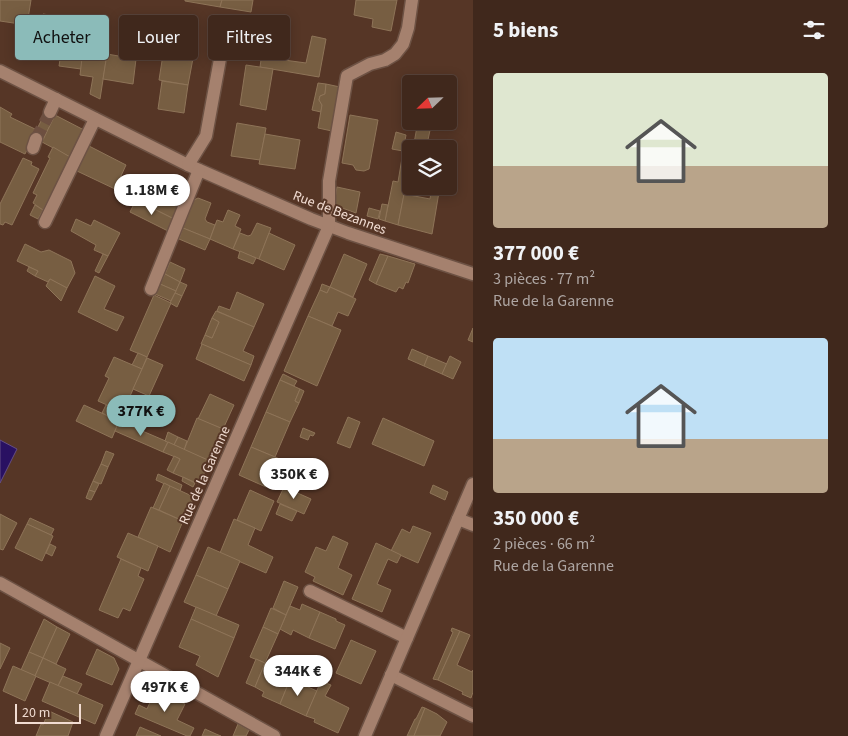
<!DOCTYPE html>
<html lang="fr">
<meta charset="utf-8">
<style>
:root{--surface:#40281c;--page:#473025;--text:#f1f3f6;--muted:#aea6a3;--line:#59443b;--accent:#8bbbb9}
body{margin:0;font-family:"Source Sans 3",sans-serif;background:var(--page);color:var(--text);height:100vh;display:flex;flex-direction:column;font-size:19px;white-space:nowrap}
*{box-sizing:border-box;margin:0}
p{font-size:16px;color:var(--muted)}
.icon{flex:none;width:28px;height:28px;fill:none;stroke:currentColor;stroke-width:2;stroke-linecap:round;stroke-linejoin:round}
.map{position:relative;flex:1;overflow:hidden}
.drawer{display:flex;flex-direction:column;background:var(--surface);width:375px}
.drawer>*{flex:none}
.banner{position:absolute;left:15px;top:15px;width:382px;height:45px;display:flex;gap:10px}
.needle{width:32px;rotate:247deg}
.fabs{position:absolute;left:402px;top:75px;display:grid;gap:10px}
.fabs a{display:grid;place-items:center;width:55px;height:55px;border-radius:5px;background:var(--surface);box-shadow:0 2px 12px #0003,0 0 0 1px var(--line);font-size:25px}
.scale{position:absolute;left:15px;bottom:12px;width:66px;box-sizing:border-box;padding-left:5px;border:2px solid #f1dcd2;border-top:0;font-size:14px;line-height:18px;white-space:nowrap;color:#f1dcd2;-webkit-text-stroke:4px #563626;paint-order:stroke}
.price{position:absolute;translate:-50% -42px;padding:0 11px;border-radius:18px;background:#fff;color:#222;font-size:16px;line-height:32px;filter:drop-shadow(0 1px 2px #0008)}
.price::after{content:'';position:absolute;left:50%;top:30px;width:15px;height:11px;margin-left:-8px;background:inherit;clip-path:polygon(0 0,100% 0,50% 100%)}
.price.on{background:var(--accent);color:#111}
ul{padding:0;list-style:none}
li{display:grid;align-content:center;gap:10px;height:265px;padding:0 20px}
li span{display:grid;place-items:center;height:155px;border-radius:5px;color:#555}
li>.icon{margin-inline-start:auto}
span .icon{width:90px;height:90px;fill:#fffc;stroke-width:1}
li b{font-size:21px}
h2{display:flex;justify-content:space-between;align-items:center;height:60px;padding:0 20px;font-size:21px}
.chip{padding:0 18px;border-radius:5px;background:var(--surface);box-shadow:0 2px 12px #0003,0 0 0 1px var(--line);font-size:18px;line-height:45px}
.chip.on{background:var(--accent);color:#111}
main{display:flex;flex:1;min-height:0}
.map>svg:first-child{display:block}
.water{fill:#291162;stroke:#654e84}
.building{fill:#775e42;stroke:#8e7458}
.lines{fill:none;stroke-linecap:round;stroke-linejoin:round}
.minor-tunnel{stroke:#6d4f40;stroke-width:12;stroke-dasharray:12 6;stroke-linecap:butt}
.minor-casing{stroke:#6d5244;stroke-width:15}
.minor{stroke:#a5816e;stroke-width:12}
.labels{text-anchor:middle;stroke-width:4;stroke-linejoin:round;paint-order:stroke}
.street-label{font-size:14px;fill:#f1dcd2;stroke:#563626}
</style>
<main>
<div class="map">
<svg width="473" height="736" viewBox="0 0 473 736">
<rect width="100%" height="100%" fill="#563626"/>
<polygon class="water" points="0,440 17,449 0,483"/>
<g class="building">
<polygon points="0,0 31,0 27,25 0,21"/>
<polygon points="185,0 222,0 220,7 185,1"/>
<polygon points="222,0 253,0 251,12 220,7"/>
<polygon points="356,0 397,0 391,31 372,27 373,19 354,15"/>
<polygon points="43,14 56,16 54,30 64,32 60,59 37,55"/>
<polygon points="312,36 326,39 319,77 260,67 263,46 286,50 284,60 306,63"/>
<polygon points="63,41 85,44 81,69 59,66"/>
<polygon points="164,48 194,53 188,85 159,80"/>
<polygon points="83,50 107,54 100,99 90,94 93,77 80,75"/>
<polygon points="107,54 136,59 133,84 103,79"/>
<polygon points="246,65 273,69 266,110 240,105"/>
<polygon points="162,81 188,85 184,113 158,109"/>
<polygon points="318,83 326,84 325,94 320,96 319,100 322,105 321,112 312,110"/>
<polygon points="326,84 340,87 332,131 318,128 322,105 319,100 320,96 325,94"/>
<polygon points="0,107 12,114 10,117 37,130 25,154 0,142"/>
<polygon points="46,111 55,115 42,142 33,137"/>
<polygon points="55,115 84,130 70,157 42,142"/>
<polygon points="350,115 378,120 369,169 364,171 356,170 353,165 342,163"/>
<polygon points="418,121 432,121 426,149 413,149"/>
<polygon points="237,123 266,128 260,160 231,156"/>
<polygon points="396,132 406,135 403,151 392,149"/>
<polygon points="265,134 300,140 295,169 259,164"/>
<polygon points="89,146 126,165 115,189 77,171"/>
<polygon points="53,147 70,157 43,210 33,203 37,195 33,193 50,158 48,157"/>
<polygon points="23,158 32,162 31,165 39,169 12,225 5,222 3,225 0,224 0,204"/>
<polygon points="402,158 411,160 398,225 385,221 393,181 398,182"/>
<polygon points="411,158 411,182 406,182"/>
<polygon points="148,178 185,197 174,219 136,200"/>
<polygon points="432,186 440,186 432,234 398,225 404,194 430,199"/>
<polygon points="337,187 360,192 356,213 334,205"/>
<polygon points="198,198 211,203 205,219 207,222 215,225 210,239 183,228 194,200"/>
<polygon points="136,200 174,219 168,231 130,212"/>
<polygon points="382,204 388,205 385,221 379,219"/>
<polygon points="35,205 43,210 38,219 30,215"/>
<polygon points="369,208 380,211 378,219 367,216"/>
<polygon points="228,210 240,215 235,226 241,229 233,249 210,239 217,220 223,222"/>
<polygon points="76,219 91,226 94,220 120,233 108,256 94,250 96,245 71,231"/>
<polygon points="257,223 271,228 259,259 233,249 240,233 248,236 251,235"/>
<polygon points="183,228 210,239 205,250 179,239"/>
<polygon points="269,233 295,245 284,270 259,259"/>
<polygon points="25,244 41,252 49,250 71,261 75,273 67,288 50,279 48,282 35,276 38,271 17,261"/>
<polygon points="240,251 256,258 253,264 238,258"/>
<polygon points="103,254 108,256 99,273 95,271"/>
<polygon points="344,254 367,264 353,297 330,287"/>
<polygon points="380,254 388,256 376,284 369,280"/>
<polygon points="388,256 415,264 408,283 406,282 403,289 399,287 396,292 376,284"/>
<polygon points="170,262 185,269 180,282 165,274"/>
<polygon points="29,267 38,271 35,276 27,271"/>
<polygon points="165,274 180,282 176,291 160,284"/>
<polygon points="95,276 115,286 104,309 124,317 117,331 78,312"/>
<polygon points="50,279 67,288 61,301 46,286"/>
<polygon points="180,282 187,285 182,296 175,293"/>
<polygon points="160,284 176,291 171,301 155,294"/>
<polygon points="322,284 330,287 327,293 320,290"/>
<polygon points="330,287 356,299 348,316 338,312 332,326 308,316 320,290 327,293"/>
<polygon points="237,292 264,304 254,327 217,311 219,306 230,310"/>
<polygon points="175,293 182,296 177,307 170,303"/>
<polygon points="154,295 171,303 147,357 130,350"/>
<polygon points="216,311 254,327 243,351 254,356 251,365 201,344 205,335 212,338 219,322 212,318"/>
<polygon points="308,316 341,330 317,386 284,371"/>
<polygon points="212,318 219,322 212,338 205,335"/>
<polygon points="473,328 473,342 468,340"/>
<polygon points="202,344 251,365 244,381 196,359"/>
<polygon points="412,349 428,356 424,366 408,359"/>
<polygon points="138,353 147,357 142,369 132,365"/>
<polygon points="428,356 447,364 442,374 424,366"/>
<polygon points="450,356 461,362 453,379 442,374"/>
<polygon points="114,357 142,369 123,412 98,401 109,378 105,376"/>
<polygon points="147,358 163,365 149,396 133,389"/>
<polygon points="283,374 297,381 294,386 280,380"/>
<polygon points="280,380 300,389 295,401 299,403 290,422 266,412"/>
<polygon points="300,389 304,391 299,403 295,401"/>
<polygon points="210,394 234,405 223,429 198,419"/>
<polygon points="84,405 119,421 112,438 76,421"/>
<polygon points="106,405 123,412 119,421 102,413"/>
<polygon points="266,412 290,422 275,457 251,447"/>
<polygon points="348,417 360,422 350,448 337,443"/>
<polygon points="197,418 223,429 210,461 184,450"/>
<polygon points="383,418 434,441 424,466 372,444"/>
<polygon points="119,421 168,442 163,452 115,431"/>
<polygon points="303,428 315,433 313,436 310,435 308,440 300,437"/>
<polygon points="168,432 178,437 174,445 165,441"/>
<polygon points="178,437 187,441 184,450 174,445"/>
<polygon points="168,442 210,461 199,484 173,473 180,459 163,452"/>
<polygon points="251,447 287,462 284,470 277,468 276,465 272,463 268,474 271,475 266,487 239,475"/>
<polygon points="106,451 114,454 108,467 101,464"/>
<polygon points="174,456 180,459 173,473 167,470"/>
<polygon points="101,464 108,467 101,484 93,481"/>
<polygon points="158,474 182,485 180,491 156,480"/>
<polygon points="183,477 195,483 193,487 182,481"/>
<polygon points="93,481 99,484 95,492 89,490"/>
<polygon points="164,483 170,486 159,510 153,508"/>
<polygon points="433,485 448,492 445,500 430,493"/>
<polygon points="170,486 194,497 183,521 159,510"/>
<polygon points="284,487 311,499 304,514 277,502"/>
<polygon points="89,490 95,492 91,500 86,498"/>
<polygon points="250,490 274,501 261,531 237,520"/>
<polygon points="280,504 297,511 292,521 276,514"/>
<polygon points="151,507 183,521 170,552 138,537"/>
<polygon points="0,514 17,523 3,550 0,549"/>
<polygon points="30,518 54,529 51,535 27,524"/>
<polygon points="234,519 255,528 248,545 273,557 266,573 220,553"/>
<polygon points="27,524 53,536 42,561 15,548"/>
<polygon points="413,526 431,533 418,563 391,551 402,529 410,533"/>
<polygon points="128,533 158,546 148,571 117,557"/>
<polygon points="333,536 348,543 338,568 352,575 343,595 313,581 315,577 305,572 316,547 326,551"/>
<polygon points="376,543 401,555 397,563 388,559 377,584 391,590 382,612 352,599"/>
<polygon points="50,544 56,547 52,556 46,553"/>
<polygon points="208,547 240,561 228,589 196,575"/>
<polygon points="121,559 141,568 138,576 144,579 130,611 123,608 118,618 99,610"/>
<polygon points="196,575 228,589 216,616 184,602"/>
<polygon points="284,581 298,587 286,615 273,608"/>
<polygon points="302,604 320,612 309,638 293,630 291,635 280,629 290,606 300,610"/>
<polygon points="196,607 239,625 234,638 191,619"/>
<polygon points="271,608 286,615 278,634 263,627"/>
<polygon points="320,612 336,619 336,621 345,625 335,649 309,638"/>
<polygon points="44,619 57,627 43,658 29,652"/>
<polygon points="191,619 234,638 218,677 196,665 200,656 179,647"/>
<polygon points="57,627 70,634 56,664 43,658"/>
<polygon points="263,627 278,634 265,663 250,657"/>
<polygon points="452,628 460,631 438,680 433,679 453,632 451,631"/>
<polygon points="460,631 470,635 457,665 472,672 473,670 473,692 471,698 462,694 463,692 438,680"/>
<polygon points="351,640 376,651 361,684 336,673"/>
<polygon points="0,643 10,648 0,669"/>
<polygon points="97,649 114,658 119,669 112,685 86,674"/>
<polygon points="29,652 43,658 35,676 21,670"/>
<polygon points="43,658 66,669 58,686 35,676"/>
<polygon points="256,659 265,663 255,687 246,683"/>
<polygon points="265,663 274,668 274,669 291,677 280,704 262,696 264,692 255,687"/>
<polygon points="13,666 36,676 25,701 3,691"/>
<polygon points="63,676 82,684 77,694 58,686"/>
<polygon points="291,677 308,684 308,687 317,691 306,716 280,704"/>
<polygon points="321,681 331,685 325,696 349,708 338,733 314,722 315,719 306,716"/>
<polygon points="50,682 103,705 95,724 42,701"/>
<polygon points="155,691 185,704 177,720 194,728 190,736 187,736 135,714 139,705 147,709"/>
<polygon points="422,707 425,708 414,736 407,736 415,719 416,719"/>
<polygon points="425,708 437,714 447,722 440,736 414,736"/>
<polygon points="49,711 73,722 68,736 36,736 41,724 43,725"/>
<polygon points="238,724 249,730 246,736 233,736"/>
<polygon points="140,727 161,736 136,736"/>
<polygon points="205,729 216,734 221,736 202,736"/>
</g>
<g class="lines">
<polyline class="minor-tunnel" points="36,139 50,112"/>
<g class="minor-casing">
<g id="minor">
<polyline points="0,71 188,165 311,219 348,233 473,274"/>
<polyline points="50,112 56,99"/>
<polyline points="33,148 36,139"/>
<polyline points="188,165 206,136 222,48"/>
<polyline points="45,222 95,119"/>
<polyline points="151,289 199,170"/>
<polyline points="458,519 473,525"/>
<polyline points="0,583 274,736"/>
<polyline points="310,591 407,638"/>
<polyline points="391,675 473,716"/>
<polyline points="106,736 329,226 329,181 347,76 370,64 385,60 395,54 403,44 408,28 412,0"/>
<polyline points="365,736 473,484"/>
</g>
</g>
<use href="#minor" class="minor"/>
</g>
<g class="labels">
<g class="street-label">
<text transform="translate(340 212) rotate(21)" y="5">Rue de Bezannes</text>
<text transform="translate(204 475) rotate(-66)" y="5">Rue de la Garenne</text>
</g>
</g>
</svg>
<div class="fabs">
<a><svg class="needle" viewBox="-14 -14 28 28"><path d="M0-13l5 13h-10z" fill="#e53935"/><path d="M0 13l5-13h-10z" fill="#aea6a3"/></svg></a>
<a><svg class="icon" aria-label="layers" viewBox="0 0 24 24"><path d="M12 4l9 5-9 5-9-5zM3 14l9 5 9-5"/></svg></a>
</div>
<div class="scale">20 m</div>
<b class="price" style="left:152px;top:216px">1.18M €</b>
<b class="price on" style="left:141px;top:437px">377K €</b>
<b class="price" style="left:294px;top:500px">350K €</b>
<b class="price" style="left:298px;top:697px">344K €</b>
<b class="price" style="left:165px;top:713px">497K €</b>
<div class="banner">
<a class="chip on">Acheter</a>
<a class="chip">Louer</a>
<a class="chip">Filtres</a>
</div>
</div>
<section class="drawer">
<h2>5 biens<svg class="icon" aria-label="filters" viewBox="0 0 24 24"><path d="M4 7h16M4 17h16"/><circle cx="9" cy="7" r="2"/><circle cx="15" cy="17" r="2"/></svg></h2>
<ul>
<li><span style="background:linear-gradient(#dfe7d0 60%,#b9a48a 0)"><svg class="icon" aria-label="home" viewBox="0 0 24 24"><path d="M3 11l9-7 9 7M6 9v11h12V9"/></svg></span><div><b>377 000 €</b><p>3 pièces · 77 m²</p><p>Rue de la Garenne</p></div></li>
<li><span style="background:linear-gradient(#bfe0f5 65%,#b9a48a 0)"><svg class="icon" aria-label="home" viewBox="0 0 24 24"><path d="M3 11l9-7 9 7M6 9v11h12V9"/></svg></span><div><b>350 000 €</b><p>2 pièces · 66 m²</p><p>Rue de la Garenne</p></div></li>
</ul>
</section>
</main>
